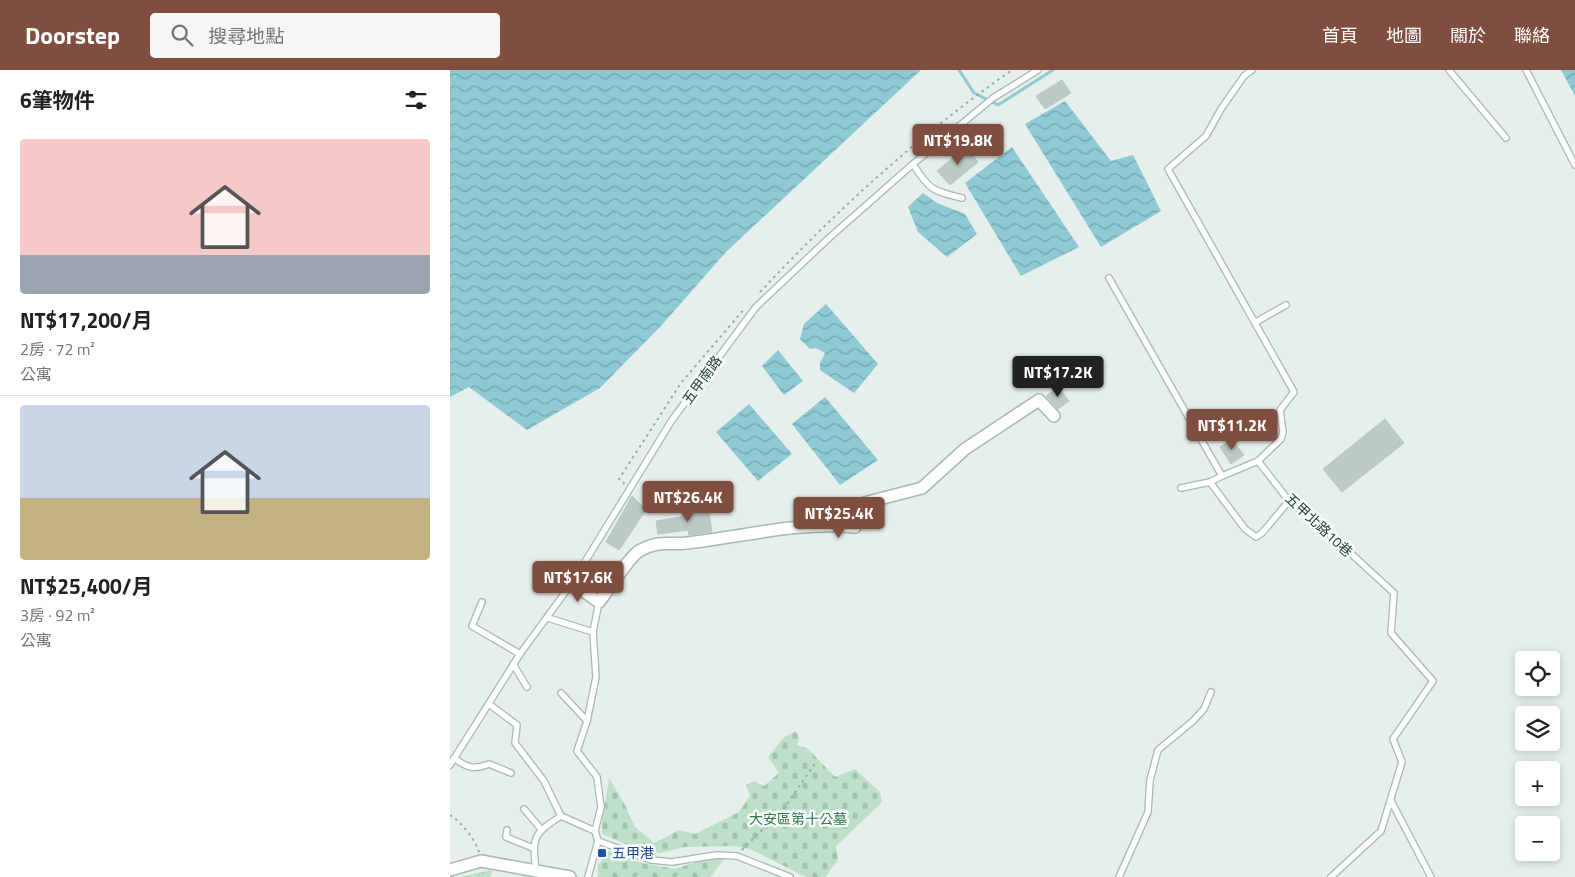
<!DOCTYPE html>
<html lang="zh-TW">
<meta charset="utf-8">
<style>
:root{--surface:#fff;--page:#f6f6f6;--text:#202124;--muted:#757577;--line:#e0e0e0;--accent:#7f4e3f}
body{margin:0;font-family:"Titillium Web","Noto Sans TC",sans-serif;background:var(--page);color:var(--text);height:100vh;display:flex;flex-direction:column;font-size:19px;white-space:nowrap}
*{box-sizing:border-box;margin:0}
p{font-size:16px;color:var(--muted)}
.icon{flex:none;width:28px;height:28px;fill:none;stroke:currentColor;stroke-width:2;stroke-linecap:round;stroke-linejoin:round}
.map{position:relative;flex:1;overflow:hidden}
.side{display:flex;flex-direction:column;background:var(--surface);width:450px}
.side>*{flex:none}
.buttons{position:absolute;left:1065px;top:581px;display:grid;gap:10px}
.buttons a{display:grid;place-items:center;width:45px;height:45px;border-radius:5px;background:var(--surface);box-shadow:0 2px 8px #0003;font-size:25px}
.price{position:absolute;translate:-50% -42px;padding:0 11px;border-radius:5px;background:var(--accent);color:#fff;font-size:16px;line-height:32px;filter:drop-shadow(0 1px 2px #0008)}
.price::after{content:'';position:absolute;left:50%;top:30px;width:15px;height:11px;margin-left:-8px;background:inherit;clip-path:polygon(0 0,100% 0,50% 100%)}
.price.selected{background:#222;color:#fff}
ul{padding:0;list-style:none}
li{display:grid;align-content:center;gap:10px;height:265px;padding:0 20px}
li+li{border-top:1px solid var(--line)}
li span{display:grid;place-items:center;height:155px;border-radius:5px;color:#555}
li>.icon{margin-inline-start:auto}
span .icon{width:90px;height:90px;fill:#fffc;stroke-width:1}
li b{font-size:21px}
h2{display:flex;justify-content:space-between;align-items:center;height:60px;padding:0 20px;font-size:21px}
header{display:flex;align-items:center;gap:30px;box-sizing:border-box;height:70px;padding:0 25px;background:var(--accent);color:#fff}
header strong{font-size:24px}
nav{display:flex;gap:28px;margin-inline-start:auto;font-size:18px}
.search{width:350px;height:45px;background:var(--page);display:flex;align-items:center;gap:12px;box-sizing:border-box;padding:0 18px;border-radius:5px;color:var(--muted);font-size:19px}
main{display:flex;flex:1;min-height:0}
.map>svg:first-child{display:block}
.cemetery{fill:url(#cemetery-stones)}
.park{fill:url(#park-dots)}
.water{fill:url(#water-waves)}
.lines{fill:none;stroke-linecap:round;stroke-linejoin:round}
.stream{stroke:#8ec9d4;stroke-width:3}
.building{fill:#bbcac4;stroke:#b8c9c2}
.lane-casing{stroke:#a8b8b2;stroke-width:8}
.street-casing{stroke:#a8b8b2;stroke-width:14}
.path{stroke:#86b3a5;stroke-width:2;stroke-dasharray:2.5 4;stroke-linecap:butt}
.lane{stroke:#fff;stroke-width:5.5}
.street{stroke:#fff;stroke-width:11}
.transit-dot{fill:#1a4fb4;stroke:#f7fbf9;stroke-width:2}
.labels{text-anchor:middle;stroke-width:5;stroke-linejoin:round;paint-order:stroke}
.street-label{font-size:14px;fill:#24423a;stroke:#f7fbf9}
.park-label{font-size:14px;fill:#2d7a4b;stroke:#f7fbf9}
.transit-label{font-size:14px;fill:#164399;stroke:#f7fbf9;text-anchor:start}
</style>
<header>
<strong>Doorstep</strong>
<div class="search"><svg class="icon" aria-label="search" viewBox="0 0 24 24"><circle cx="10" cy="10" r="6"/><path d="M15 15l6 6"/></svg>搜尋地點</div>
<nav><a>首頁</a><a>地圖</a><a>關於</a><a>聯絡</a></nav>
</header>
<main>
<section class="side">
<h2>6筆物件<svg class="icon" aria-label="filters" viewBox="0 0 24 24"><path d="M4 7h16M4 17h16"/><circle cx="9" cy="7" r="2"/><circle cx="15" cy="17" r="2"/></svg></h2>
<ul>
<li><span style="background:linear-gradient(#f6c9c9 75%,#9aa5b1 0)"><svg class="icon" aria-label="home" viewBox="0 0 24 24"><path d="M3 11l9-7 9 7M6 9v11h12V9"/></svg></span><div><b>NT$17,200/月</b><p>2房 · 72 m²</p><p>公寓</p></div></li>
<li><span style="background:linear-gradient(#c9d6e8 60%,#c2b280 0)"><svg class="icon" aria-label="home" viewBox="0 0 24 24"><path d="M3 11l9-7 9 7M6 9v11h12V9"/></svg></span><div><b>NT$25,400/月</b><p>3房 · 92 m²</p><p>公寓</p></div></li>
</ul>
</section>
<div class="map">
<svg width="1125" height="807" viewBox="0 0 1125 807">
<defs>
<pattern id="cemetery-stones" width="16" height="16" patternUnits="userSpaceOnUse" patternTransform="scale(1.25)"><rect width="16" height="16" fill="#bfe0c8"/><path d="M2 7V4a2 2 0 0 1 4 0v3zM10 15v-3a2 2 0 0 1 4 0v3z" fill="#a4c1ad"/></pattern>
<pattern id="park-dots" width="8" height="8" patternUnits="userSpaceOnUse" patternTransform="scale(1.25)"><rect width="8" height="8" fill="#bfe0c8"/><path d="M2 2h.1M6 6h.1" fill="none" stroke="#a4c1ad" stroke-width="1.8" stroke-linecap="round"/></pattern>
<pattern id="water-waves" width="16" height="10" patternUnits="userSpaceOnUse" patternTransform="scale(1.25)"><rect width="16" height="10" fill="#8ec9d4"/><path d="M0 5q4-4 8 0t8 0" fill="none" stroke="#74a5ad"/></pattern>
</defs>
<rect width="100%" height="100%" fill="#e6efeb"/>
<g class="cemetery">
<path d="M346,661L349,668L347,675L358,679L385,707L405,699L430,722L432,732L386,776L388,790L375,807H356L300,779L283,776L235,777L210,783L181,776L152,764C151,745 157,726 159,708L175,735L185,757L204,773L229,760L245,764L289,742L300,726L296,715L304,711L314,716L329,703L318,687L334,667Z"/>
<polygon points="159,781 192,793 225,799 256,789 275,788 260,807 148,807 148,795"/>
</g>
<polygon class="park" points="42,800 40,807 9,807"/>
<g class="water">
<polygon points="0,0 471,0 276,182 210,257 150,318 77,360 19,317 0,327"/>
<polygon points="1111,0 1125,0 1125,26"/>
<polygon points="615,31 661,91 683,85 711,141 651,177 575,54"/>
<polygon points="562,77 629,177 571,206 515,113"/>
<polygon points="473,123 487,133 515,144 527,164 497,187 468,162 458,137"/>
<polygon points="376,234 428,294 404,323 370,300 370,293 375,283 366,278 360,279 350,269 354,254"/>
<polygon points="328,280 353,311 334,325 312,296"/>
<polygon points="375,327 428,390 390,415 342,354"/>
<polygon points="299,334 342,384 308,411 266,362"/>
</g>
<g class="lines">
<polyline class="stream" points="509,0 524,23 548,35 603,0"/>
</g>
<g class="building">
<polygon points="612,10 621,23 595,39 586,26"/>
<polygon points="516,77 528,92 500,115 487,101"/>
<polygon points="608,317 619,331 608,339 596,326"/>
<polygon points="935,349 954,373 892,422 873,399"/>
<polygon points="782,369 794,385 781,394 770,377"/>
<polygon points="182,426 196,440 169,480 156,472"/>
<polygon points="258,436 262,462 239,465 238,460 208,464 206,451 236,446 236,440"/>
</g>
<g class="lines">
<g class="lane-casing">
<g id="lane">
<polyline points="999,0 1056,68"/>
<polyline points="1076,0 1125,95"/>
<path d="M463,94C479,120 483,121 512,128"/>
<polyline points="659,208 772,406 808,391 831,369 833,362 830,340 844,322 718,99 756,66 771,39 794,6 802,0"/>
<polyline points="806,252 836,235"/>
<polyline points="808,391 839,431 861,447 944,523 941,563 983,611 943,669 952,692 931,761 881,807"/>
<polyline points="760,412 795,459 806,467 812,463 839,431"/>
<polyline points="731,418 760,412 772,406"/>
<polyline points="32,532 22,556 70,584"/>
<polyline points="98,548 143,562"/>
<polyline points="63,594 77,617"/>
<polyline points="111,623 137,651"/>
<polyline points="39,634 67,655 65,673 94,711 111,746 145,761"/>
<path d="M4,688C17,698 24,700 39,694L61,703"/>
<polyline points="0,695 70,584 122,513 222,350 306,237 379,168 463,94 543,28 588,0"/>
<polyline points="941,731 981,807"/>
<polyline points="74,739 91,759"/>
<polyline points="57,760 56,767 83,778"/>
<polyline points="148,771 201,790 222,792 267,785 287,786 340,807"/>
<path d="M86,801C82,767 83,764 111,746"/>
<polyline points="138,807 148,771 145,761 151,737 147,707 127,681 137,651 146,607 143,562 149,532"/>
<polyline points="669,807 698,742 700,710 708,680 743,651 754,639 761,622"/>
</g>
</g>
<g class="street-casing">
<g id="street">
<path d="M122,513L149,532C158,521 179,487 189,481C208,470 218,475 237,473C293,467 349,451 405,457L414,433L472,418L515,379L589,330L604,346"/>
<polyline points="0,800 31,791 120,807"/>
</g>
</g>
<g class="path">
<path d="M310,222C387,140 470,64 562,0"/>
<polyline points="173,414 174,413 169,409 231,313 295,238"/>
<path d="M0,745C11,752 25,769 29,782"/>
<polyline points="292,780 335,737 366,692"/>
</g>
<use href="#lane" class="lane"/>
<use href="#street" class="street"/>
</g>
<rect class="transit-dot" x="147" y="778" width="10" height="10" rx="2.5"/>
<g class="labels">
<g class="street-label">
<text transform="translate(252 310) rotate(-54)" y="5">五甲南路</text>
<text transform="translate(869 455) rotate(43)" y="5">五甲北路10巷</text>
</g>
<g class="park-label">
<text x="348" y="754">大安區第十公墓</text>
</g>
<g class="transit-label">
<text x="162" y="788">五甲港</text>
</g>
</g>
</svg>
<div class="buttons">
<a><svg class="icon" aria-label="locate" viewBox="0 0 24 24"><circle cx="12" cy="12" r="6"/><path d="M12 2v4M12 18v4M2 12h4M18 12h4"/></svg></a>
<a><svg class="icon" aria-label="layers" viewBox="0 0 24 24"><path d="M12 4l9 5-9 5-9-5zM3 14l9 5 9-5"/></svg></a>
<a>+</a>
<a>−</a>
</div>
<b class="price" style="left:508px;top:96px">NT$19.8K</b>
<b class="price selected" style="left:608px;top:328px">NT$17.2K</b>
<b class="price" style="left:782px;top:381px">NT$11.2K</b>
<b class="price" style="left:238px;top:453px">NT$26.4K</b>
<b class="price" style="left:389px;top:469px">NT$25.4K</b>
<b class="price" style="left:128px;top:533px">NT$17.6K</b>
</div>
</main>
